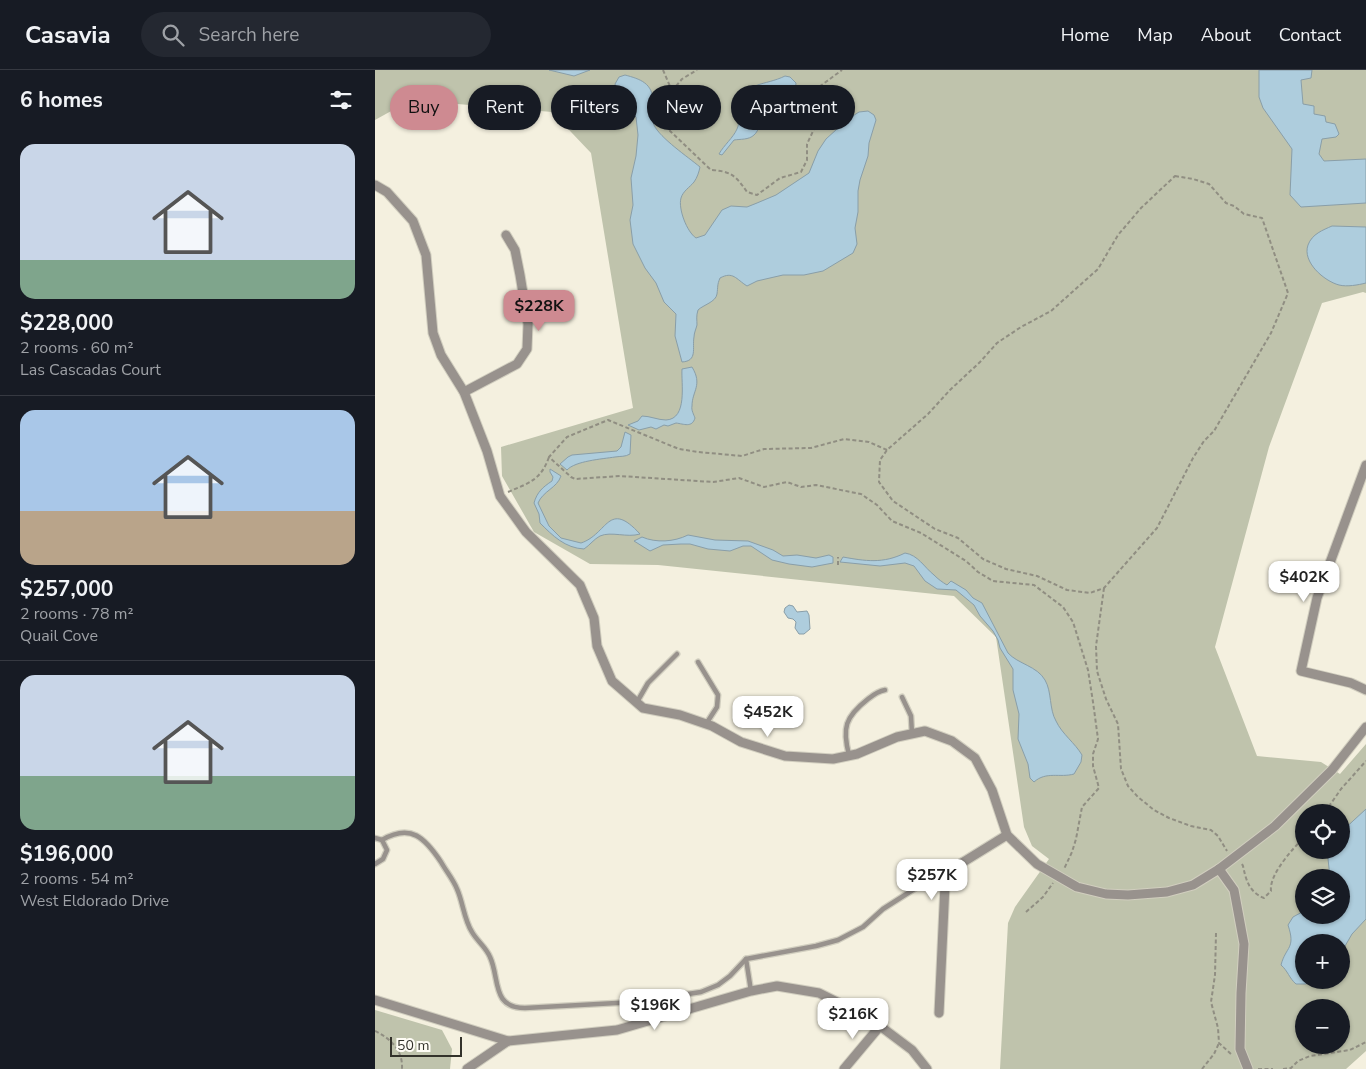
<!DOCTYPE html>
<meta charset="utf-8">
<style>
:root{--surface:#171b24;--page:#242831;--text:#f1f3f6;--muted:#9ea1a6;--line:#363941;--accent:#ce8a91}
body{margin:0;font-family:"Nunito Sans",sans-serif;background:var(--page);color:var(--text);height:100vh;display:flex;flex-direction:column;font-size:19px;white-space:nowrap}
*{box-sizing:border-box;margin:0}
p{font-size:16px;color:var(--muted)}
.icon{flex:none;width:28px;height:28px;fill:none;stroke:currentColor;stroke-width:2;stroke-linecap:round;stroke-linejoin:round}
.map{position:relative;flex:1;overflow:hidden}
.drawer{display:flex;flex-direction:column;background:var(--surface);width:375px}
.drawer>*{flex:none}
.top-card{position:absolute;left:15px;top:15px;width:475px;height:45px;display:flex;gap:10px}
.controls{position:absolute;left:920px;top:734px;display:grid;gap:10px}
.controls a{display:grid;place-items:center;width:55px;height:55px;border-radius:50%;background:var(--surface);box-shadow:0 1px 4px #0004;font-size:25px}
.scale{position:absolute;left:15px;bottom:12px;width:72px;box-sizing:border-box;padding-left:5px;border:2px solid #33322b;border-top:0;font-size:14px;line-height:18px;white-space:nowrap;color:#33322b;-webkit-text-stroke:4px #fffdf6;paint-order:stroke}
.price{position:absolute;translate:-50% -42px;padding:0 11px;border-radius:10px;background:#fff;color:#222;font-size:16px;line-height:32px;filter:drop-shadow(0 1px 2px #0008)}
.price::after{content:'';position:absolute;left:50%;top:30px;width:15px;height:11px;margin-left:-8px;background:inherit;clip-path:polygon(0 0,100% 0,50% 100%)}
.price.active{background:var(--accent);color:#111}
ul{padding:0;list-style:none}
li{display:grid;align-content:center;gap:10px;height:265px;padding:0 20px}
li+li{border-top:1px solid var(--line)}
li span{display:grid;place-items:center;height:155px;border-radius:15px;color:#555}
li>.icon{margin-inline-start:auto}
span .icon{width:90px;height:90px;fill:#fffc;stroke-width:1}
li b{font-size:21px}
h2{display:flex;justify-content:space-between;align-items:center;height:60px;padding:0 20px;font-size:21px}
.chip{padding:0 18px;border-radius:22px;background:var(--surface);box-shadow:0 1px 4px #0004;font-size:18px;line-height:45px}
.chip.active{background:var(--accent);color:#111}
header{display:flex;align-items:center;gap:30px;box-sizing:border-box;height:70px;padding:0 25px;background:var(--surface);border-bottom:1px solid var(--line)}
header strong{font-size:24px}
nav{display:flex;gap:28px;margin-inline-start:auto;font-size:18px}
.search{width:350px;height:45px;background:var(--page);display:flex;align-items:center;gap:12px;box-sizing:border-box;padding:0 18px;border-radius:28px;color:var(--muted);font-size:19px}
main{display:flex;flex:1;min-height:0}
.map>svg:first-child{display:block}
.green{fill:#bfc3ac;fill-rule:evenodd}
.water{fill:#aecddd;stroke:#899ea8}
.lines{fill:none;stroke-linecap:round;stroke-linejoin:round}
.service-casing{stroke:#d1cebf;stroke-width:7}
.minor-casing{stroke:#d1cebf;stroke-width:11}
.path{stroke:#908e82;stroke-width:2;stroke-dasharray:4 2.5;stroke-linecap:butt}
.service{stroke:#98928d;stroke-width:4.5}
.minor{stroke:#98928d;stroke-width:9}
</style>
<header>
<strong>Casavia</strong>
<div class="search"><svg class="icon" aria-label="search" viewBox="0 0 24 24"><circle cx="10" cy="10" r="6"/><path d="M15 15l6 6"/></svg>Search here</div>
<nav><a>Home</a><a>Map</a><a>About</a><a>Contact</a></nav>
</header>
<main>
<section class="drawer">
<h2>6 homes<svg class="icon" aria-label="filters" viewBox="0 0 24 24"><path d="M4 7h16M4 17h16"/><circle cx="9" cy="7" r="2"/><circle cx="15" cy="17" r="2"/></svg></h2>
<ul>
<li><span style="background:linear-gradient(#c9d6e8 75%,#7fa58c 0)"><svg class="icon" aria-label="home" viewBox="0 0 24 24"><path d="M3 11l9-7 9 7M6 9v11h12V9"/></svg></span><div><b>$228,000</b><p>2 rooms · 60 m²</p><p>Las Cascadas Court</p></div></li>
<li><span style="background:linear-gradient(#a9c7e8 65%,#b9a48a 0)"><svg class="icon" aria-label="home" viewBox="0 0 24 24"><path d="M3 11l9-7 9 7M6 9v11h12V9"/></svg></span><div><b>$257,000</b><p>2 rooms · 78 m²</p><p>Quail Cove</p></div></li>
<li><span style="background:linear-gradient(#c9d6e8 65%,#7fa58c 0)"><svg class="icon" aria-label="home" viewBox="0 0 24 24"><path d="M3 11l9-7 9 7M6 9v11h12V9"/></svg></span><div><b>$196,000</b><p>2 rooms · 54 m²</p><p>West Eldorado Drive</p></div></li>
</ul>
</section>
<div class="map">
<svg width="991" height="999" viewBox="0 0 991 999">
<rect width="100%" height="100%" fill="#f4f0df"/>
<g class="green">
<path d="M0,0H991V223L988,222L947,233L894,377L840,577L882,686L946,692L965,704L991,674V981L971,999H625L633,853L640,837L674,789L657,776L649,757L621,567L579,526L283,495L215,494L159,462L127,406L126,377L258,338L216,83L177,42L36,30L0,50ZM929,742H966V780H929ZM929,808H966V845H929ZM929,872H966V910H929ZM929,938H966V975H929Z"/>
<polygon points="0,940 67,960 77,979 75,999 0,999"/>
</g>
<g class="water">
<polygon points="174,0 215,0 199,6"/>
<polygon points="884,0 937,0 936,8 926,10 928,34 939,36 939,44 950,46 951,52 960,54 964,64 961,67 947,69 944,84 949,91 991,89 991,133 926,137 915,125 917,79 888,38 884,27"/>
<path d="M250,5C265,9 278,13 278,32C278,39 276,48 279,55C285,68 313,87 325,97C324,102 322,108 319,112C315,117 308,121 306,128C303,139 312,162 321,168L330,165L347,140L356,136L372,137L382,133L401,125L434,103L443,81L451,69L473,49L484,42L493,41L499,45L501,50L494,73L493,86L485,110L483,121V142L480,158L482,174L478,183L448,201L429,205H408L382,211L372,216C361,209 358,201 345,208C342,215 343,217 342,224C341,232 328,235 323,240C321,246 322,250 322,255C321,259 319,263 319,267C317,278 323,291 307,292L300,266L301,244L289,232L281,213L270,198L258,174L255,150L258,135L256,108L261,86L263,65L261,47L245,32L240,14L244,7Z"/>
<path d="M410,6L415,7L421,13C419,44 402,30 390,44C386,50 384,61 379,65C374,70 365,69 359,70L347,85L344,84C349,75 358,68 362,59C366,51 361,43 363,36C370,11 390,16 410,6Z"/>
<path d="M957,156L991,157V213C983,215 972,217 964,215C949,211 927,192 933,175C937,164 948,160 957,156Z"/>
<path d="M317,297C328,315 317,321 317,336C316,340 319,345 320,348C317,358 309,354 301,353L293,356L289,355L281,359L276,357L264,360L253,355L263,351L267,346C275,346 283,350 291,350C313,349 306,313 307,299Z"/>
<path d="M250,362L256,365L255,384C250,387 246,386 240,387C227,389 200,391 192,400L185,394L193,387L197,385L242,381L246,377Z"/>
<path d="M175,399L186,406C182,418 168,421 163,433L174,456L186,468L206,473C233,464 233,429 265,464C252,468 236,461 225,466C219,469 215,475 209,479C190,478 178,466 165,453L164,444L159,433C162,422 168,417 177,411L178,407L175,402Z"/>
<path d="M313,465L340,470L373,471L398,480L408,486L422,485L441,488L454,485L458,487V493L437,497L414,494L397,490L376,476H368L355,481L333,479L315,474H306L288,475L275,481L259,471L267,467C281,473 299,472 313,465Z"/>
<path d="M530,483C543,485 549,497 559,505C563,509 567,512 572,515L576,511L591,520L598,528L607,533L633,583C643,594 662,596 670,610C677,622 674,639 681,651C687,664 700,673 707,685L706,692L699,704C685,708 671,701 659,712L655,708L653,694L643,669L644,644L638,620V599L625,578L623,570L618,561L605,546L599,535L581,520L562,519L550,511L539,496L530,493L505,496L465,492L468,487C490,491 508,494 530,483Z"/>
<polygon points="414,535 418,536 422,542 432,541 434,545 435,559 429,564 424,564 420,558 421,552 418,549 413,548 409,542 410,538"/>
<path d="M991,739V849L977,864L966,883V872H929V910H937L931,914H921C914,908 913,901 906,895C911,876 921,879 913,855L918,847L929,841V845H966V808L955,807L952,780H966V762Z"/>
</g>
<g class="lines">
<g class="service-casing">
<g id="service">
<polyline points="323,592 343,625 342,637 331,654"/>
<polyline points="527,627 536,646 537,664"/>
<polyline points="262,632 273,613 302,584"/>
<path d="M474,685C467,658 470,647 493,629C498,625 503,621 510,620"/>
<polyline points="0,768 7,770 12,780 8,789 0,794"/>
<path d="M7,770C36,753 50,768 66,792C71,801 78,809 82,819C88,832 89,850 97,862C102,871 111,877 115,887C125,908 116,938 150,938L260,932L326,922L343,915L355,906L371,889"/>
<polyline points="376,921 371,889 441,876 463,870 488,857 508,839 544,816 574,801"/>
</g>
</g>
<g class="minor-casing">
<g id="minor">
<polyline points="0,115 12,122 38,151 51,185 58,263 66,285 89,322 112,381 125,426 151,462 205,515 219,548 222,576 237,611 268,638 305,645 337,656 366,672 410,686 458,689 482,684 522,667 550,661 577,671 600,688 617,720 632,765 662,794 702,817 731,824 753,825 792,822 818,815 844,799 900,756 957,700 991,657"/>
<polyline points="89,322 142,294 152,279 153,254 145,205 140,180 131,165"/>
<polyline points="991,395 942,528 926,601 976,613 991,620"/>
<polyline points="844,799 859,820 869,874 866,923 865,979 873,999"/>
<polyline points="0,930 133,971 242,960 376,921 402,916 444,923 472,937 505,956 537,980 552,999"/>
<polyline points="564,943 570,815 572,807 577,799 632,765"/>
<polyline points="92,999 133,971"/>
<polyline points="469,999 505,956"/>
</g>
</g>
<g class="path">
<path d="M288,0L297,21L288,43L295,61L336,100C356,101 361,106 372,122L382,125L405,108L426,102L432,90V74L439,59L440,20L467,0"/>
<polyline points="297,21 307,9 322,0"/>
<polygon points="800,106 818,109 834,114 851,133 859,136 869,144 887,148 913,223 896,263 839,361 829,371 818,388 782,458 729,518 715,523 692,520 662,506 631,499 608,489 583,468 560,459 518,431 504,412 505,390 512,380 553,344 575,320 605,292 622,273 646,257 676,241 723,199 743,165 766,138"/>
<polyline points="512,380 494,372 469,369 436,378 389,379 367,386 323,382 304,379 233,350 192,367 174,387 196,407 200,409 245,406 338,412 364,408 389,417 412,412 426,417 441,415 486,424 502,435 517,451 546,463 591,491 603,502 618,511 659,515 688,537 698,552 713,600 718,632 723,669 718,684 718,696 724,718 707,737 701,769 697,782 689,799"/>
<path d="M133,422C154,413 166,410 174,387"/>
<polyline points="463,495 463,487"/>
<polyline points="729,518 721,576 722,601 731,629 743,654 746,699 753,716 763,727 779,740 794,748 816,756 836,760 843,766 852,781"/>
<polyline points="950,742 966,719 991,691"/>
<path d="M867,794L868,796C871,810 874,822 889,828L896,821C894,804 918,779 929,767"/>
<polyline points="651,842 668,827 678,813"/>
<polyline points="841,863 840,905 836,932 843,958 844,973 857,985"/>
<path d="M0,961C16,969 28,980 27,999"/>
<polyline points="827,999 839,984 844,973"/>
<polyline points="883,999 898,999"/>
<polyline points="908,999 916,998 923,991 935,986 975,980 991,972"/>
</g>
<use href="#service" class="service"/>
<use href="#minor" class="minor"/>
</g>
</svg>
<div class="controls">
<a><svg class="icon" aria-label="locate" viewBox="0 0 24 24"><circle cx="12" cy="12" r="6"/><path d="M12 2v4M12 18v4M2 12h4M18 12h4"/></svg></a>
<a><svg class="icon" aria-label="layers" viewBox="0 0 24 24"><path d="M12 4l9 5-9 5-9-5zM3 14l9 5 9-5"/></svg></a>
<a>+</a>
<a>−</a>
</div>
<div class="scale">50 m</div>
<b class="price active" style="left:164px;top:262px">$228K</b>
<b class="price" style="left:929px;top:533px">$402K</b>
<b class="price" style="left:393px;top:668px">$452K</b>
<b class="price" style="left:557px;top:831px">$257K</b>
<b class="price" style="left:280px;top:961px">$196K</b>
<b class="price" style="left:478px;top:970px">$216K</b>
<div class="top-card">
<a class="chip active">Buy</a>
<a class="chip">Rent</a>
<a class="chip">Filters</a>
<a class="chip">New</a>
<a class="chip">Apartment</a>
</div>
</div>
</main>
